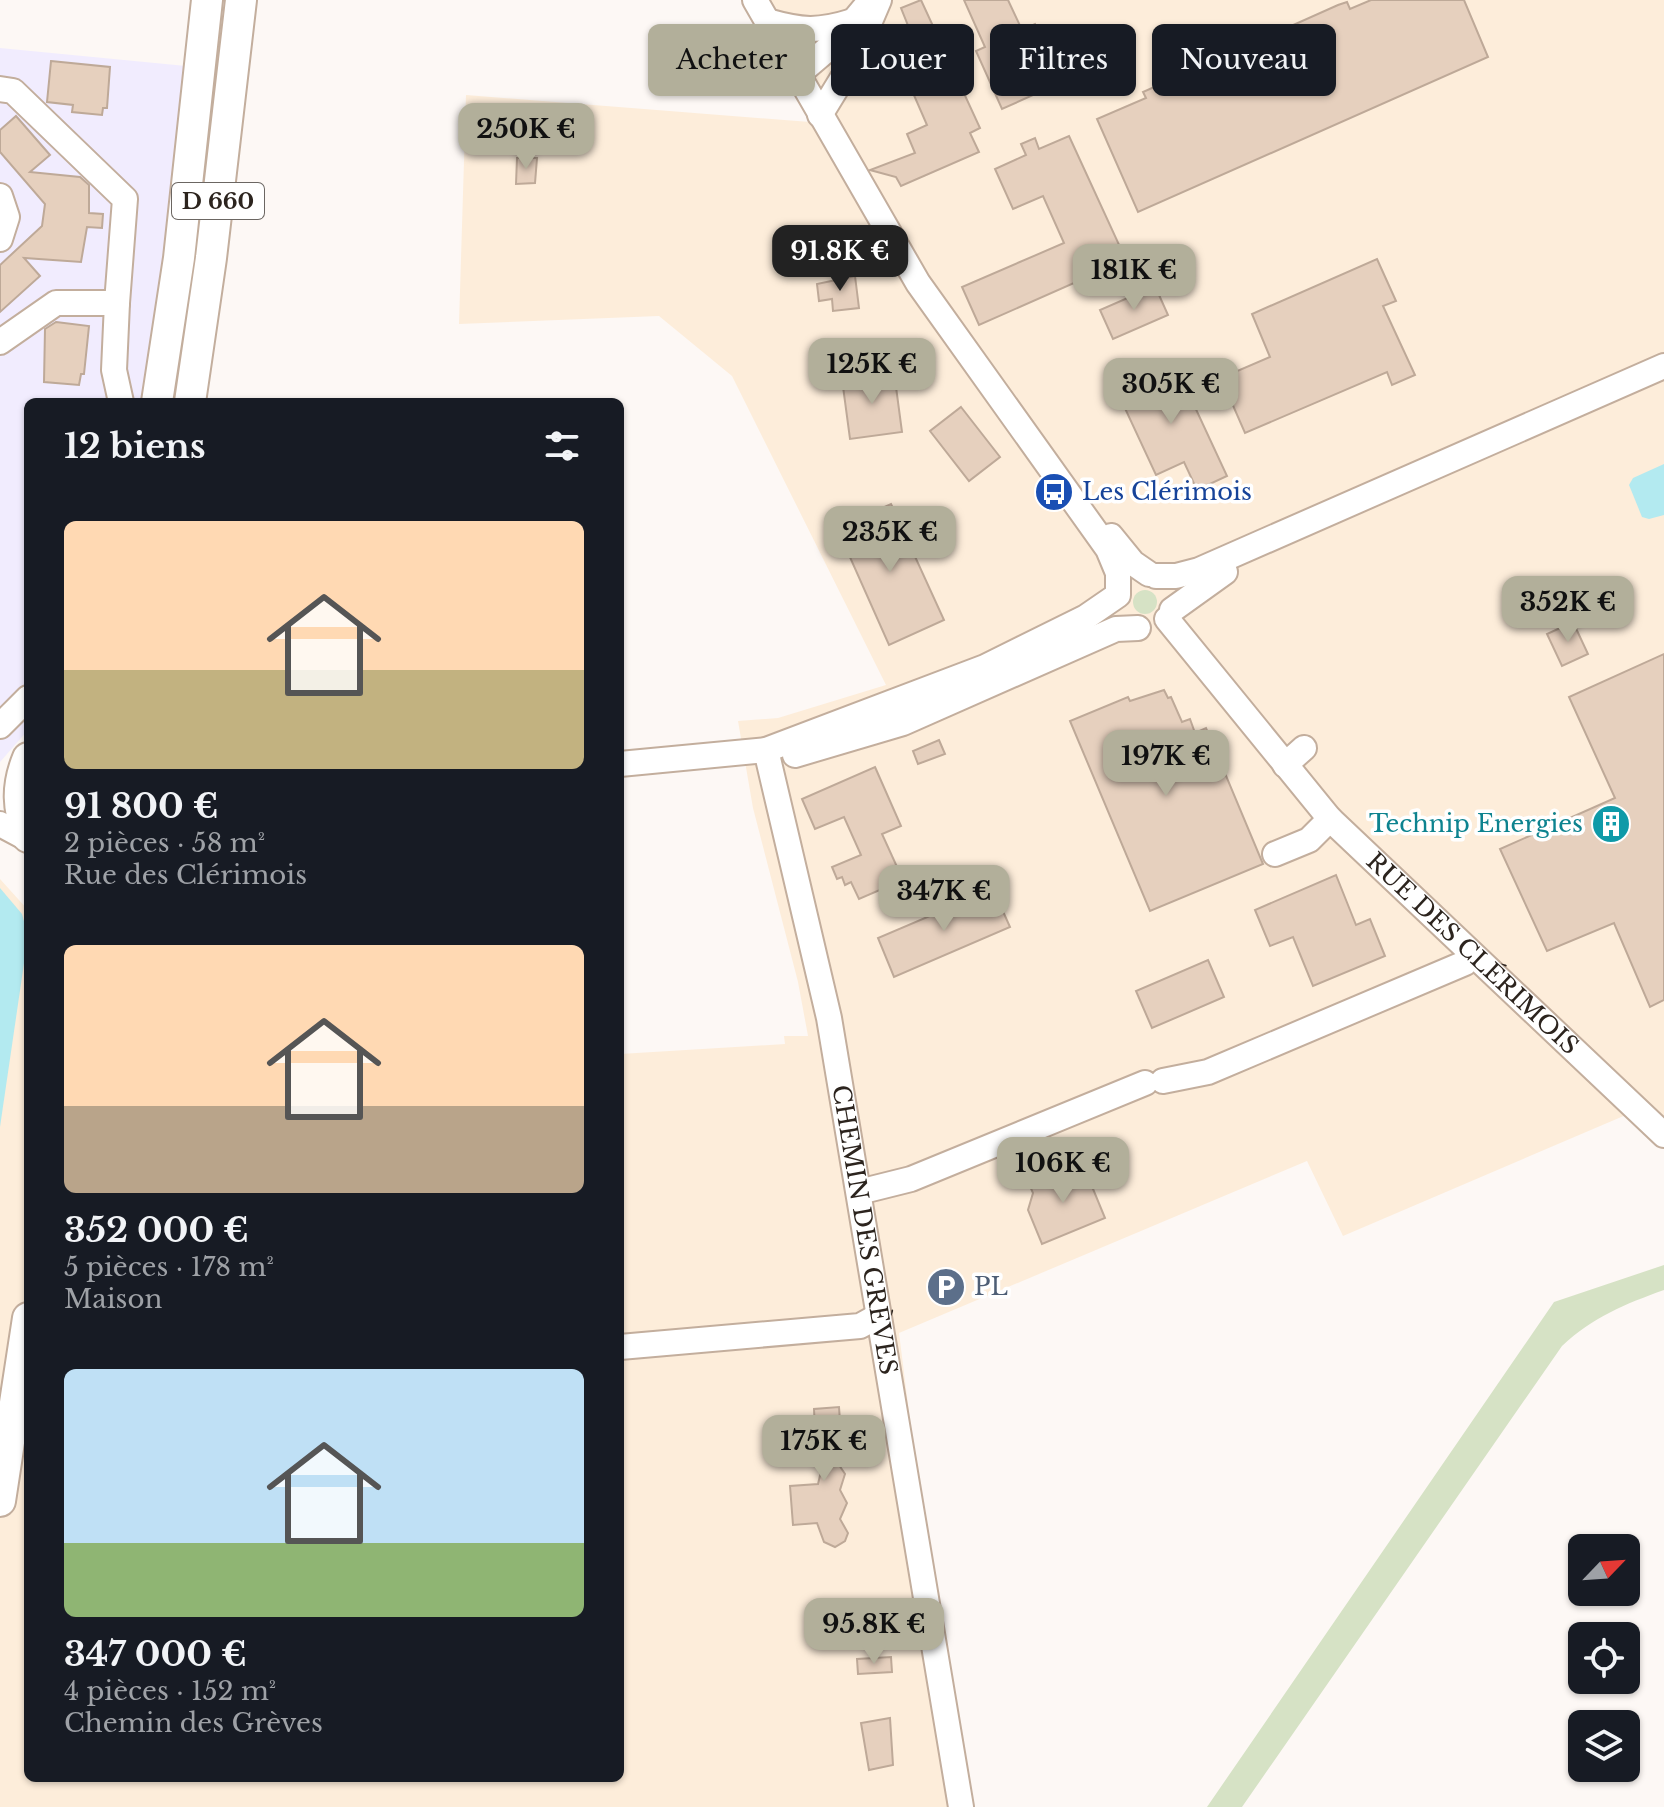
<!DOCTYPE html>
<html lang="fr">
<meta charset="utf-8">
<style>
:root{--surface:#171b24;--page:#20242c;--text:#f1f3f6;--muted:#9ea1a6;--accent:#b2af9a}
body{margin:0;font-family:"Libre Baskerville",serif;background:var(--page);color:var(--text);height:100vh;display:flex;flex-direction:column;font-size:30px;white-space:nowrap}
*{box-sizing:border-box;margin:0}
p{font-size:26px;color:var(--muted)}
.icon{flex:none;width:44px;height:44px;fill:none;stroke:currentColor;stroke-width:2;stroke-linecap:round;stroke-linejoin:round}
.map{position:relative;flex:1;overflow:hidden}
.sheet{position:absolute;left:24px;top:398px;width:600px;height:1384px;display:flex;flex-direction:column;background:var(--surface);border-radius:12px;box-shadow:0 2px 6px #0004}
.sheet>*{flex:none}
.guide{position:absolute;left:648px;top:24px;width:760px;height:72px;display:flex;gap:16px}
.needle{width:52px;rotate:65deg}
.tools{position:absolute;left:1568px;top:1534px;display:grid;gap:16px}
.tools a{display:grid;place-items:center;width:72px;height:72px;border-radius:12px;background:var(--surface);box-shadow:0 2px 6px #0004;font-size:40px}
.price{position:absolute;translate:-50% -68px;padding:0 18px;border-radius:16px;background:var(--accent);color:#111;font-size:26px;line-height:52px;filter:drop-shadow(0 2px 4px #0008)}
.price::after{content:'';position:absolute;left:50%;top:48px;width:24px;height:18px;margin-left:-12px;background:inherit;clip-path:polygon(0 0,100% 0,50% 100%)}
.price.selected{background:#222;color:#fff}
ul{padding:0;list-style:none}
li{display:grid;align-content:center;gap:16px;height:424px;padding:0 40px}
li span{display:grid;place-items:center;height:248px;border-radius:12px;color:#555}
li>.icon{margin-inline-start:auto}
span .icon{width:144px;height:144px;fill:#fffc;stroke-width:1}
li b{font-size:34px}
h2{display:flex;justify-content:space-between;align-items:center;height:96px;padding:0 40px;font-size:34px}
.pill{padding:0 28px;border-radius:12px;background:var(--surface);box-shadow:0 2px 6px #0004;font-size:28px;line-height:72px}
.pill.selected{background:var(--accent);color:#111}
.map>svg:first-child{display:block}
.commercial{fill:#f1ecfe}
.industrial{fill:#fdedda}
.green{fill:#d6e2c5}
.water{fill:#b3eaf0}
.building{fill:#e6d0be;stroke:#bea998;stroke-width:2}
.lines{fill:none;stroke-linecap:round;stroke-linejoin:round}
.minor-casing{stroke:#c3ae9d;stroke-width:28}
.major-casing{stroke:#c3ae9d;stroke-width:34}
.minor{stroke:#fff;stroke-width:24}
.major{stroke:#fff;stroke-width:30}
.labels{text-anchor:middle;stroke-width:7;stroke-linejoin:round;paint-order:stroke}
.shield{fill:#fff;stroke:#6b6662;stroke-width:2}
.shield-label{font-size:22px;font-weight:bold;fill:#2c241e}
.transit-label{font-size:24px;fill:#164399;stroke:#fff;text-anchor:start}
.culture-label{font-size:24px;fill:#0d838f;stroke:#fff;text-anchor:end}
.street-label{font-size:24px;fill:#2c241e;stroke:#fff}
.service-label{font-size:24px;fill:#4e5e75;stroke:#fff;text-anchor:start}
</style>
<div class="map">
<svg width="1664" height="1807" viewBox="0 0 1664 1807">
<rect width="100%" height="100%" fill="#fdf8f5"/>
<polygon class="commercial" points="0,48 248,72 205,402 28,402 28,730 0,762"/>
<polygon class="industrial" points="741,0 1664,0 1664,1120 1647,1106 1343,1236 1307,1161 899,1333 917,1476 973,1807 0,1807 0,879 28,910 28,1778 620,1778 620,1054 785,1044 784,1036 808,1036 798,982 753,808 738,721 778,718 886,685 732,376 659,316 459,324 466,95 810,122"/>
<g class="green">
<circle cx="1145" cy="602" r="12"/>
<path d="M1664,1265V1290C1625,1304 1593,1317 1562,1346L1242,1807H1207L1554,1302Z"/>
</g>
<g class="water">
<polygon points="1664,464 1664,515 1649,519 1642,517 1629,485 1633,478"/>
<polygon points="0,888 22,914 28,936 0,1127"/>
</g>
<g class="building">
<polygon points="921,0 980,128 970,133 979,152 901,186 896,177 870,170 915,153 907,134 927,125 893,47 913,38 901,8"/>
<polygon points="964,0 1008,0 1022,30 1035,24 1062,82 1002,109 976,51 985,47"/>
<polygon points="1371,0 1464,0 1488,57 1138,212 1097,119 1146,98 1143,92 1338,5 1347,2 1350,9"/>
<polygon points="51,61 110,67 107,108 103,108 102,115 72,112 73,105 47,102"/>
<polygon points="16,116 50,155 30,172 80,177 89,185 89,213 103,214 102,228 87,227 81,262 24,258 40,276 0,312 0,265 42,226 45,204 0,152 0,130"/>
<polygon points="1069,136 1126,260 979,325 962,287 1064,243 1043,196 1013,209 995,169 1026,155 1021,144 1035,138 1039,149"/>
<polygon points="517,158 537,158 535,183 516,184"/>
<polygon points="1377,259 1396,301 1383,306 1415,375 1392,385 1387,372 1245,433 1221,378 1270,357 1252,314"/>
<polygon points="855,276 859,308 833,311 832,299 819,301 817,284"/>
<polygon points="1155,286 1168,315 1113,339 1100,310"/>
<polygon points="56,322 89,326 84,374 81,374 79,385 44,382 45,329"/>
<polygon points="1174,362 1227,476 1197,490 1184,462 1156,475 1116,389"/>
<polygon points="894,372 902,432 850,439 842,379"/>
<polygon points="961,407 1000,457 969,481 930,431"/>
<polygon points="891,504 944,620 889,645 837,528"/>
<polygon points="1573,622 1588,654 1562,666 1547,634"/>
<polygon points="1664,654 1664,1000 1650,1007 1614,923 1547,951 1500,849 1615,798 1569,697"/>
<polygon points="1164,690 1168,698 1171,697 1182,722 1190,719 1195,733 1206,728 1263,864 1150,911 1070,721 1128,697 1130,701"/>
<polygon points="939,740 945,754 918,764 913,751"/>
<polygon points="875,767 901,826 882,834 903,880 859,899 851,882 845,885 842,877 837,879 832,867 861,855 844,817 815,829 802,799"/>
<polygon points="1336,875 1356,925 1370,919 1385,956 1313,986 1293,937 1270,946 1255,910"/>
<polygon points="993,889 1010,927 894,977 878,938"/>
<polygon points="1208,960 1224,997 1152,1028 1136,991"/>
<polygon points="1073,1167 1077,1177 1091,1184 1105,1218 1042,1244 1028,1210 1033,1193 1029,1184"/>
<polygon points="839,1407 842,1450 837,1462 845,1474 840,1490 847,1503 840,1519 848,1533 845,1541 835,1547 824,1542 817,1523 793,1525 790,1486 818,1484 823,1463 816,1453 814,1409"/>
<polygon points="891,1657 892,1672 858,1674 857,1659"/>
<polygon points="890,1718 893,1765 869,1770 861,1723"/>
</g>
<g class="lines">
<g class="minor-casing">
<g id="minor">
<path d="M767,21C802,31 818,32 853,21"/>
<polyline points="797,75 837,41 871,0"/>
<polyline points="0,89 13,91 125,199 117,303 56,303 0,342"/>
<polyline points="820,115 853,61 879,0"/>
<polyline points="0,196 7,217 0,239"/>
<polyline points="117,303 114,370 121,402"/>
<polyline points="1111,536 1133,563 1149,574"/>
<polyline points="1156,576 1176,576 1199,570 1664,366"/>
<polyline points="1172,610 1225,572"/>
<path id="s1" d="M1167,619L1330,819L1664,1135"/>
<polyline points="0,726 28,698"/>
<path id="s2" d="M766,750L829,1018L961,1807"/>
<polyline points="795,755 903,723 1116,629 1138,628"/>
<polyline points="620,764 766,750 985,667 1086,617 1118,595 1118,573 1108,549 918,283 755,0"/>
<polyline points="1285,765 1304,748"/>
<polyline points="0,824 28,839"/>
<polyline points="1275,854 1309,840 1330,819"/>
<polyline points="1163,1081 1208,1072 1465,963 1471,955"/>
<polyline points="859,1192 911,1179 1145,1083"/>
<polyline points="620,1347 860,1326 878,1316"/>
</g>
</g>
<g class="major-casing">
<g id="major">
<polyline points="157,402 179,258 207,0"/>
<polyline points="190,402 211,258 241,0"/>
<path d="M28,758C16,787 18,808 28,837"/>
<polyline points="0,1501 28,1318"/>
</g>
</g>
<use href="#minor" class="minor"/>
<use href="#major" class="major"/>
</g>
<defs>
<g id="bus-disc" transform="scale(2)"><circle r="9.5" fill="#1a4fb4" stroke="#fff"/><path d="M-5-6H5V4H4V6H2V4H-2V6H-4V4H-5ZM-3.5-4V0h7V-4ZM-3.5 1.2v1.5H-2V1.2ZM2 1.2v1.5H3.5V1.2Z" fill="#fff"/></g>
<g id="building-disc" transform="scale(2)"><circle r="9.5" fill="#0f9aa8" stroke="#fff"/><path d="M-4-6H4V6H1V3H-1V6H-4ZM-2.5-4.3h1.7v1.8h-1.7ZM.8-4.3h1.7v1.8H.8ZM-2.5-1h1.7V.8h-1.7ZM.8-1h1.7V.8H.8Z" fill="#fff"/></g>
<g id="parking-disc" transform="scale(2)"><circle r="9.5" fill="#5c6f8a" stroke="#fff"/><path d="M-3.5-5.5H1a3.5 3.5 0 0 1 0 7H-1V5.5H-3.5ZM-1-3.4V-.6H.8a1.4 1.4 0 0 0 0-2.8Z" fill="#fff"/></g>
</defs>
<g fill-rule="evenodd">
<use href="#bus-disc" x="1054" y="492"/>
<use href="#building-disc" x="1611" y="824"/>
<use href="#parking-disc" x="946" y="1287"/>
</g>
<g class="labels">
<rect class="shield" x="172" y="183" width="92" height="36" rx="6"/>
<g class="shield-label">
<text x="218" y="209">D 660</text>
</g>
<g class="transit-label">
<text x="1082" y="500">Les Clérimois</text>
</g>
<g class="culture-label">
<text x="1583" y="832">Technip Energies</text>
</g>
<g class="street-label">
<text dy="8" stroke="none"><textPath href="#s1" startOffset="454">RUE DES CLÉRIMOIS</textPath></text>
<text dy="8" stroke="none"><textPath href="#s2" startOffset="490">CHEMIN DES GRÈVES</textPath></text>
</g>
<g class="service-label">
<text x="974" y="1295">PL</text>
</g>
</g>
</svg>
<div class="tools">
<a><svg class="needle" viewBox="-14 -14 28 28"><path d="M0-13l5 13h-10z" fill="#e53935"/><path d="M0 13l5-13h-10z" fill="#9ea1a6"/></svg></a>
<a><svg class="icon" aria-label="locate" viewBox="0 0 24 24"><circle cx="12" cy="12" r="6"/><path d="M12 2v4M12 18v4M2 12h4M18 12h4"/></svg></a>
<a><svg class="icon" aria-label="layers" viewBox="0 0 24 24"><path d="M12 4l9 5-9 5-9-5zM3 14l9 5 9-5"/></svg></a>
</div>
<b class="price" style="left:526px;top:171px">250K €</b>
<b class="price selected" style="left:840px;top:293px">91.8K €</b>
<b class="price" style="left:1134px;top:312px">181K €</b>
<b class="price" style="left:872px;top:406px">125K €</b>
<b class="price" style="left:1171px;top:426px">305K €</b>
<b class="price" style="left:890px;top:574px">235K €</b>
<b class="price" style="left:1568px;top:644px">352K €</b>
<b class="price" style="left:1166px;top:798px">197K €</b>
<b class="price" style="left:944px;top:933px">347K €</b>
<b class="price" style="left:1063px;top:1205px">106K €</b>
<b class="price" style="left:824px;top:1483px">175K €</b>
<b class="price" style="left:874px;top:1666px">95.8K €</b>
<div class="guide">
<a class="pill selected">Acheter</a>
<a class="pill">Louer</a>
<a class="pill">Filtres</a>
<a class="pill">Nouveau</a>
</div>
<section class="sheet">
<h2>12 biens<svg class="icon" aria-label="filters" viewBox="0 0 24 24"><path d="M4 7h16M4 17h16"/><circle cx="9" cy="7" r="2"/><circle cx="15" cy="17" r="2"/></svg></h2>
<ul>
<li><span style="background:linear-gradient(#ffd9b3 60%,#c2b280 0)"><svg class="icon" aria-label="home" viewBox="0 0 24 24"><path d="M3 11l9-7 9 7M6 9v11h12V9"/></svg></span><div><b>91 800 €</b><p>2 pièces · 58 m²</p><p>Rue des Clérimois</p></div></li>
<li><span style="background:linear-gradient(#ffd9b3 65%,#b9a48a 0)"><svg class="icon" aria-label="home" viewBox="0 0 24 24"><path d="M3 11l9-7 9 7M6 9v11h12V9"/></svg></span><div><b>352 000 €</b><p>5 pièces · 178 m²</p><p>Maison</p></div></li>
<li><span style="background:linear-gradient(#bfe0f5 70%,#8fb573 0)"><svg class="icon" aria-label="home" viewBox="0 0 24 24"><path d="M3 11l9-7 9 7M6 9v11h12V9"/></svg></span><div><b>347 000 €</b><p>4 pièces · 152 m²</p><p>Chemin des Grèves</p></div></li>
</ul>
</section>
</div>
